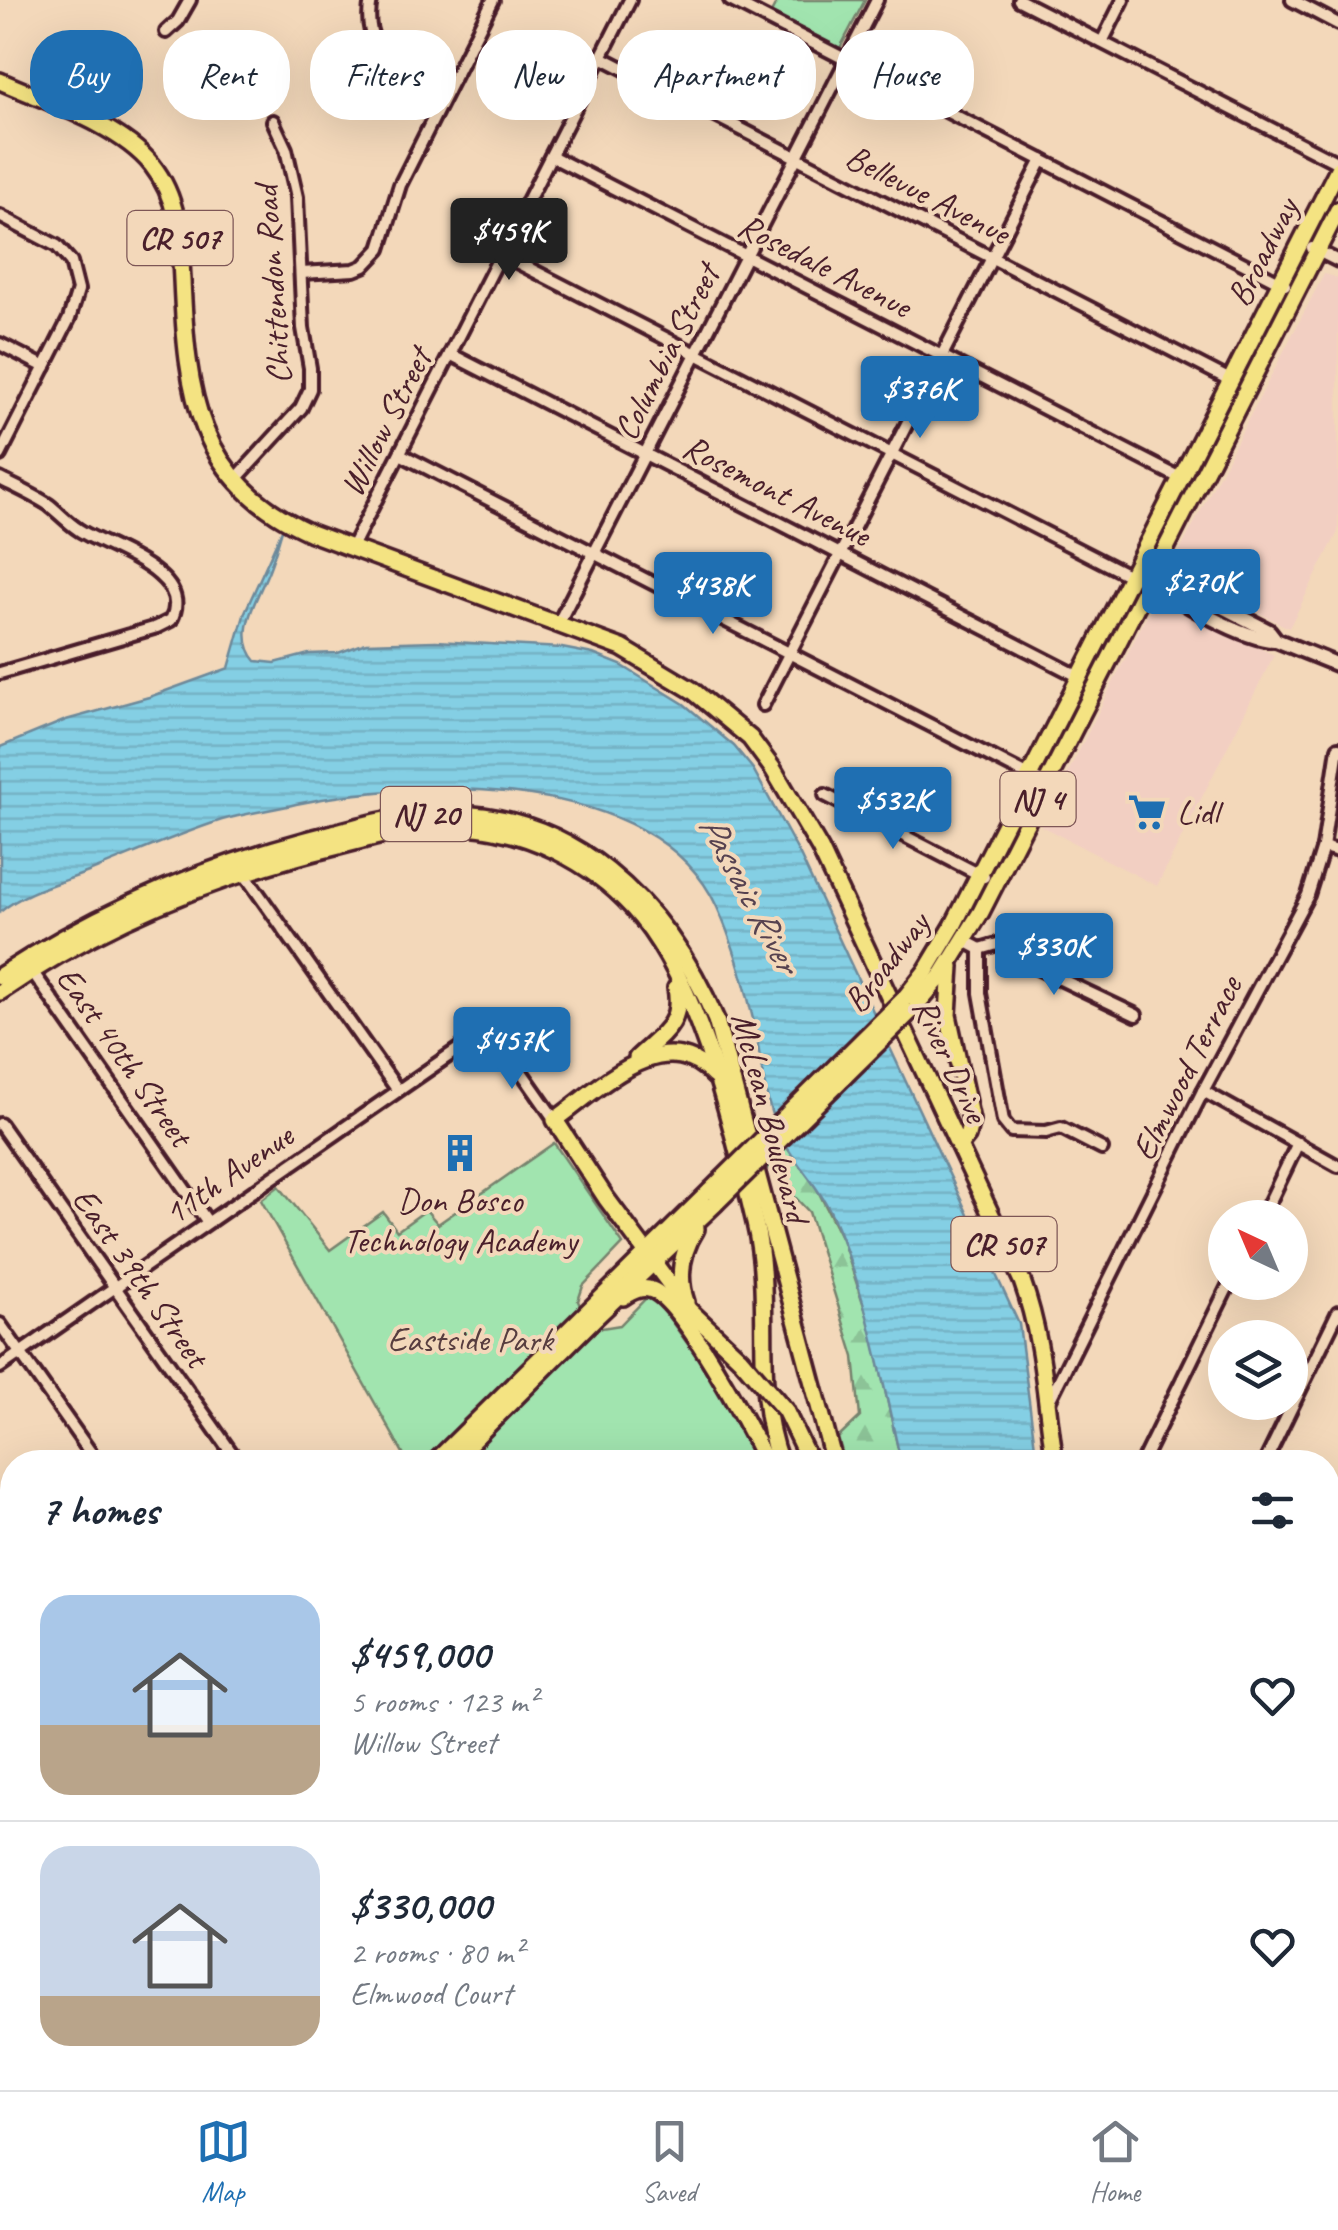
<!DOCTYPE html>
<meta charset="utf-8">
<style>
:root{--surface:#fff;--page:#f6f6f7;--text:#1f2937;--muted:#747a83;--line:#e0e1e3;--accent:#1f6fb2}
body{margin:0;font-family:Caveat,sans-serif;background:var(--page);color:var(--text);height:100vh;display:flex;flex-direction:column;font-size:38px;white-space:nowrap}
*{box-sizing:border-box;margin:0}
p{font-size:32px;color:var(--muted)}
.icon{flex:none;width:55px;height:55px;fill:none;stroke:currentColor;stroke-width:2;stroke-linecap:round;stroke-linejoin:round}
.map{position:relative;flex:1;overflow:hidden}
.details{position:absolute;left:0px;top:1450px;width:1340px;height:640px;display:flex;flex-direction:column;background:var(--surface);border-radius:40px 40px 0 0;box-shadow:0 10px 40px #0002}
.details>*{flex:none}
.hud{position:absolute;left:30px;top:30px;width:1280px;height:90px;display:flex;gap:20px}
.needle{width:65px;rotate:316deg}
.fabs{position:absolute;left:1208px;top:1200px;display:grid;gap:20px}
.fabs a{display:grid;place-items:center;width:100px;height:100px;border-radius:50%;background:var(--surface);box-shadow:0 10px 40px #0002;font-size:50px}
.price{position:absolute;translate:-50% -85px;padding:0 22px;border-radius:10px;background:var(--accent);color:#fff;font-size:32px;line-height:65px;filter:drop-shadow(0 2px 5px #0008)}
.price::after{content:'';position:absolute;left:50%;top:60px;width:30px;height:22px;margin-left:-15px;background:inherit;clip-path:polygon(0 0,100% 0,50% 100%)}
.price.current{background:#222;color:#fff}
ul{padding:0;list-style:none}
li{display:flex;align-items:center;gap:30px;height:250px;padding:0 40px}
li+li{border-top:2px solid var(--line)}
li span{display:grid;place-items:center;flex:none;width:280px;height:200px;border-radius:30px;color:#555}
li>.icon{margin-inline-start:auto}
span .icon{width:120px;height:120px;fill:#fffc;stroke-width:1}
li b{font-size:42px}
h2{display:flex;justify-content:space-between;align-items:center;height:120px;padding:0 40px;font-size:42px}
.chip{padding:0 35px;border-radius:40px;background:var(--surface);box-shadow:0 10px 40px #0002;font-size:35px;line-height:90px}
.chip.current{background:var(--accent);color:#fff}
.tab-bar{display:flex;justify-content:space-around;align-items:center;height:140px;border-top:2px solid var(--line);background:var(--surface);font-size:28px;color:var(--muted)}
.tab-bar a{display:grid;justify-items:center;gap:5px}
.tab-bar .current{color:var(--accent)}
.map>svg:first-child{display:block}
.built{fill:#f2cfc2}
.green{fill:#a1e4af;stroke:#76826d;stroke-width:2.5}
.forest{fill:url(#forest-firs);stroke:#76826d;stroke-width:2.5}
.water{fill:url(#water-rules);stroke:#6d899a;stroke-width:2.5}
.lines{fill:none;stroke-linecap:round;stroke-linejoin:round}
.minor-casing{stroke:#4a1f2b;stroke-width:18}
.tertiary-casing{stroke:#4a1f2b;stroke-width:20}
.primary-casing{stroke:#4a1f2b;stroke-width:22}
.minor{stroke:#f3d8ba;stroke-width:10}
.tertiary{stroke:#f3d8ba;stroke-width:12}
.primary{stroke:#f4e382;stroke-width:15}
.primary-bridge-casing{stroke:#4a1f2b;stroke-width:22;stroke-linecap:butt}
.primary-bridge{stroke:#f4e382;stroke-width:15}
.labels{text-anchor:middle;stroke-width:8;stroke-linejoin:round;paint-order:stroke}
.shield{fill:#f3d8ba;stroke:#7d5656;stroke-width:2.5}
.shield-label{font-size:32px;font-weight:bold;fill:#4a1f2b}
.street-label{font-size:35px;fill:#4a1f2b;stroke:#f3d8ba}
.poi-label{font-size:35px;fill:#4a1f2b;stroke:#f3d8ba;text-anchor:start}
.park-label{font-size:35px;fill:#573d3f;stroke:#f3d8ba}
.water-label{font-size:38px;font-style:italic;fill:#564250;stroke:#f3d8ba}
</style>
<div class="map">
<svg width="1338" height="2090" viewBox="0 0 1338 2090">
<defs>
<pattern id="forest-firs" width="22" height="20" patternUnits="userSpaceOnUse" patternTransform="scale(2.5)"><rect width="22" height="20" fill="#a1e4af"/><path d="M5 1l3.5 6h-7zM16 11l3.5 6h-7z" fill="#8cc397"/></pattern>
<pattern id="water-rules" width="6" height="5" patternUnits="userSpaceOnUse" patternTransform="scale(2.5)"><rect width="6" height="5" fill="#84cfe4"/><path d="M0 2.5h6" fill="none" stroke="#74b1c4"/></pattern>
</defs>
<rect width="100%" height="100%" fill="#f3d8ba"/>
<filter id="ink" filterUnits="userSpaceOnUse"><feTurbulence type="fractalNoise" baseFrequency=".01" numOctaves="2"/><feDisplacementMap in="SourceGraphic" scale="20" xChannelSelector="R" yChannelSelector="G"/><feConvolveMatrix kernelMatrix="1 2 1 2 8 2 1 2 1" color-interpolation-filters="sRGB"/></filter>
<g filter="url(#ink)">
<g class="built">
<polygon points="1324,274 1338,278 1338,532 1289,628 1178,573 1174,562"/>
<polygon points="1158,600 1274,655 1157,886 1041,826 1152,605"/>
</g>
<g class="green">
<polygon points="778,0 865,0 840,48 771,13"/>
<polygon points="554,1143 623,1244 583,1286 578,1301 584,1315 602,1328 620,1325 651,1293 720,1389 762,1462 408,1462 261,1200 279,1186 330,1250 383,1212 397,1231 426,1210 438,1224"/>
<polygon points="296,2078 645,2078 650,2090 284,2090"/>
</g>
<polygon class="forest" points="785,1145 815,1185 842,1239 871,1327 901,1462 845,1462 838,1438 860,1417 854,1357 809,1212 765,1165"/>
<g class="water">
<path d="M282,530C277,546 273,562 266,577C255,603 234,636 256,661L275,663L309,654L338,653L366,643L436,641L562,648L593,654L621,665L684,704L734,746L753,769L800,855L1019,1324L1037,1462H901C882,1379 867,1294 832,1215C818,1183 789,1159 776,1126C762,1091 761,1051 752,1015C744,980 732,940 717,907C655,771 418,778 296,804C272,810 246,813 222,820C179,834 138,852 96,869C63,883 29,888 0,912V747L66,720L149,697L229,668L245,612Z"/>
<polygon points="1328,2005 1338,2013 1338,2090 1177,2090 1157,2078 1328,2078"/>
</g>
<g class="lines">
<g class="minor-casing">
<g id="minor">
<path d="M371,0C359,57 406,70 447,91"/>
<polyline points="730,0 1285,285"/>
<polyline points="1019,0 1338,163"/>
<polyline points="1292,0 1338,24"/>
<polyline points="166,32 178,21 190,0"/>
<polyline points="1102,42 1123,0"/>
<polyline points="601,57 1230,380"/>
<polyline points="551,156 1180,478"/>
<polyline points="0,216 57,246 71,262 78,290 69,319 0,455"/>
<polyline points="1312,248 1338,261"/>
<polyline points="501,254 1130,576"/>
<polyline points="301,273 354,270 364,266 380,249 400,185 493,0"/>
<polyline points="0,344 45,367"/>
<polyline points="450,354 1078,676"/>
<polyline points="400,454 1045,784"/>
<path d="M0,479C16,487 34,495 49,505C59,513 68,523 79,530C106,548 196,573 171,620L157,627L0,673"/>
<polyline points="235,480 301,408 310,389 310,368 303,328 297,197 286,149 273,121"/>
<polyline points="352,547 630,0"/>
<polyline points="559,622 877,0"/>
<polyline points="763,705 1042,160"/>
<polyline points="825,795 984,877"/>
<polyline points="1323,847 1338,851"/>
<polyline points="243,872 397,1089"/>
<polyline points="965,941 980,949 980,993 1003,1121 1011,1131 1046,1132 1061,1128 1102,1149"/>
<polyline points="980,949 1008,941 1019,946 1035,967 1136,1015"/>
<polyline points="32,971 207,1221"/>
<polyline points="1203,1091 1338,1166"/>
<polyline points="0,1124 238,1462"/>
<polyline points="1262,1218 1298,1143"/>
<polyline points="0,1324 97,1462"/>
<polyline points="0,1367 480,1034 497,1037 555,1120"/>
<polyline points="1049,1401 1203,1091 1308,895 1323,847 1338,748"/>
<polyline points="1142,1462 1230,1282"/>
<polyline points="1265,1462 1338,1312"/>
<polyline points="0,1521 12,1539"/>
<polyline points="1328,1580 1338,1559"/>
<polyline points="0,1591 12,1573"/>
<polyline points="0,1755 5,1777 12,1782"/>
<polyline points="1328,1864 1338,1850"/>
<polyline points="0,2038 12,2056"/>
<polyline points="196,2078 205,2090"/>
<polyline points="655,2078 660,2090"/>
<polyline points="33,2090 51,2078"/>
</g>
</g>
<g class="tertiary-casing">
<g id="tertiary">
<polyline points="1130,576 1164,577 1269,631 1276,640 1338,665"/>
<path d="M1150,576C1168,598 1249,642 1276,640"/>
</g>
</g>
<g class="primary-casing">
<g id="primary">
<path d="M0,81C47,102 119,124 152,165C179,199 180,239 182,280C187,394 196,481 311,533L622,648L692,690L750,738L773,769L820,849L1022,1281C1044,1342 1045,1399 1055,1462"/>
<polyline points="951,966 948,1015 971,1120 967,1136 959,1146"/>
<path d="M0,976C94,915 195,870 303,841C346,830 392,815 437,814C571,808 667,904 716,1020L834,1462"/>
<path d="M0,992C103,921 218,875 339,846C381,835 423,824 466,826C529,831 590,861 633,908C700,981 732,1127 755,1223C774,1303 751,1384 780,1462"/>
<polyline points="904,999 926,971 953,926 1338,169"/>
<polyline points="910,1012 942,975 981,912 1338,210"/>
<path d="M637,1058C661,1035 683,1025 676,988"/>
<path d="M714,1076C664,1021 600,1088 555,1120L606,1198L689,1310L740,1358"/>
<path d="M623,1297C632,1291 641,1286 652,1290C683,1301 750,1429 766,1462"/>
<path d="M686,1302C677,1276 682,1251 696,1229"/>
<polyline points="785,1410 810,1462"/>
<polyline points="435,1462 710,1191"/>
<polyline points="451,1462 596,1317 715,1204"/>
<polyline points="0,1869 12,1858"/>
<polyline points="1328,1980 1338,1988"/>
<polyline points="1085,2078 1099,2090"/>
<polyline points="1111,2078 1126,2090"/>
</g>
</g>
<use href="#minor" class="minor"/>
<use href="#tertiary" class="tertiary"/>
<use href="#primary" class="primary"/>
<g class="primary-bridge-casing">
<g id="primary-bridge">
<polyline points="710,1191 904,999"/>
<polyline points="715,1204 910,1012"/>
<polyline points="740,1358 785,1410"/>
</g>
</g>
<use href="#primary-bridge" class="primary-bridge"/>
</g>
</g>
<defs>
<g id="supermarket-bare" transform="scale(3)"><path d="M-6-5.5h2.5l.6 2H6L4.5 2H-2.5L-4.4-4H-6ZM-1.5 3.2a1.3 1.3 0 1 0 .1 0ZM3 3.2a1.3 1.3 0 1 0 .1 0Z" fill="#1f6fb2" stroke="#f3d8ba" stroke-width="2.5" paint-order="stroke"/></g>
<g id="building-bare" transform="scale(3)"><path d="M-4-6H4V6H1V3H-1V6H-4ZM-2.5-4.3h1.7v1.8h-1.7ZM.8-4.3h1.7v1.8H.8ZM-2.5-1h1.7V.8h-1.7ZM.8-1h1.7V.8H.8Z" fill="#1f6fb2" stroke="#f3d8ba" stroke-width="2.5" paint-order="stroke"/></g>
</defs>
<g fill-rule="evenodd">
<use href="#supermarket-bare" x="1147" y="812"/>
<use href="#building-bare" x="460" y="1153"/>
</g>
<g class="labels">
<g class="shield">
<rect x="127.5" y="211" width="105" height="54" rx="8"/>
<rect x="1000.5" y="772" width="75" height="54" rx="8"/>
<rect x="381" y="787" width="90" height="54" rx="8"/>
<rect x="951.5" y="1217" width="105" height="54" rx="8"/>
</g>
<g class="shield-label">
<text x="180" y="249">CR 507</text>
<text x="1038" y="810">NJ 4</text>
<text x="426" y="825">NJ 20</text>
<text x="1004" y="1255">CR 507</text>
</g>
<g class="street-label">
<text transform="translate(928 194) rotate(27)" y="12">Bellevue Avenue</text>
<text transform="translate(1262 252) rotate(-63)" y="12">Broadway</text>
<text transform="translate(825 265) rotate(27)" y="12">Rosedale Avenue</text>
<text transform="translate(272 285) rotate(-94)" y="12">Chittendon Road</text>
<text transform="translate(666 352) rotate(-63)" y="12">Columbia Street</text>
<text transform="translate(385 422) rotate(-63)" y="12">Willow Street</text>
<text transform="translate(777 490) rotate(27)" y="12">Rosemont Avenue</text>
<text transform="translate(886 962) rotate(-52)" y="12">Broadway</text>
<text transform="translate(125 1056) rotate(55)" y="12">East 40th Street</text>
<text transform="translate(951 1060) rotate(65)" y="12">River Drive</text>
<text transform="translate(1186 1068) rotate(-63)" y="12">Elmwood Terrace</text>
<text transform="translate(771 1117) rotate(75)" y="12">McLean Boulevard</text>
<text transform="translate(228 1174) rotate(-35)" y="12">11th Avenue</text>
<text transform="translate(141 1277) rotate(55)" y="12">East 39th Street</text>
</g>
<g class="poi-label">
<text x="1177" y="824">Lidl</text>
<text x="460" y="1212" text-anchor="middle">Don Bosco<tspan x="460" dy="40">Technology Academy</tspan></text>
</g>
<g class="park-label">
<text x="470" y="1351">Eastside Park</text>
</g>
<g class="water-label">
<text transform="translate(750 893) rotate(62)" y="13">Passaic River</text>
</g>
</g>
</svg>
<div class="fabs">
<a><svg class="needle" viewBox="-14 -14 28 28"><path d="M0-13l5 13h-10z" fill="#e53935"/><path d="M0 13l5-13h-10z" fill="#747a83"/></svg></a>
<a><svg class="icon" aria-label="layers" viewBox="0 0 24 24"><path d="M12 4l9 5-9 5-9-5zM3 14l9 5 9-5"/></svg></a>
</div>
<b class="price current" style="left:509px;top:283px">$459K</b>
<b class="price" style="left:920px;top:441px">$376K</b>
<b class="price" style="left:1201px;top:634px">$270K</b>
<b class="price" style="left:713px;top:637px">$438K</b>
<b class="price" style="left:893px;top:852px">$532K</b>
<b class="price" style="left:1054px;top:998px">$330K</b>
<b class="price" style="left:512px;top:1092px">$457K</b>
<div class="hud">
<a class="chip current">Buy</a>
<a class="chip">Rent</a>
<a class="chip">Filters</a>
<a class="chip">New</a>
<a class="chip">Apartment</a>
<a class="chip">House</a>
</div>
<section class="details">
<h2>7 homes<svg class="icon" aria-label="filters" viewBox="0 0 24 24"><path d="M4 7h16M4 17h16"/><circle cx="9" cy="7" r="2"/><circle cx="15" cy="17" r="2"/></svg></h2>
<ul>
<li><span style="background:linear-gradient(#a9c7e8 65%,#b9a48a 0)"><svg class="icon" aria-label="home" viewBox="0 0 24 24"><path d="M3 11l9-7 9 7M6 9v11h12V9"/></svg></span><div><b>$459,000</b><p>5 rooms · 123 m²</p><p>Willow Street</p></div><svg class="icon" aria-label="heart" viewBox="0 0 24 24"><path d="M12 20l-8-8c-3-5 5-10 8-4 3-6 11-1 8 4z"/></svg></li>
<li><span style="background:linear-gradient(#c9d6e8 75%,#b9a48a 0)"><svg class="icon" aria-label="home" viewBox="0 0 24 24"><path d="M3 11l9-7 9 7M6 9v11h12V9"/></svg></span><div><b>$330,000</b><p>2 rooms · 80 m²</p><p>Elmwood Court</p></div><svg class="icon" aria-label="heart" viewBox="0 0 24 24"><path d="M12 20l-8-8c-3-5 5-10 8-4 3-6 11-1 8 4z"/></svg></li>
</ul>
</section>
</div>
<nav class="tab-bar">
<a class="current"><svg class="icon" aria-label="map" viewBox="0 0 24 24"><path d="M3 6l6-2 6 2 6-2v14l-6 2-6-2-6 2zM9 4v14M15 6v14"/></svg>Map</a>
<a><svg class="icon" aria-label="saved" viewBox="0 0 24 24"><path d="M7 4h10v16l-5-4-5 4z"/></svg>Saved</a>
<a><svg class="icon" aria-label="home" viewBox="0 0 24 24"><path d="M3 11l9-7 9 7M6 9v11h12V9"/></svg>Home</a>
</nav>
